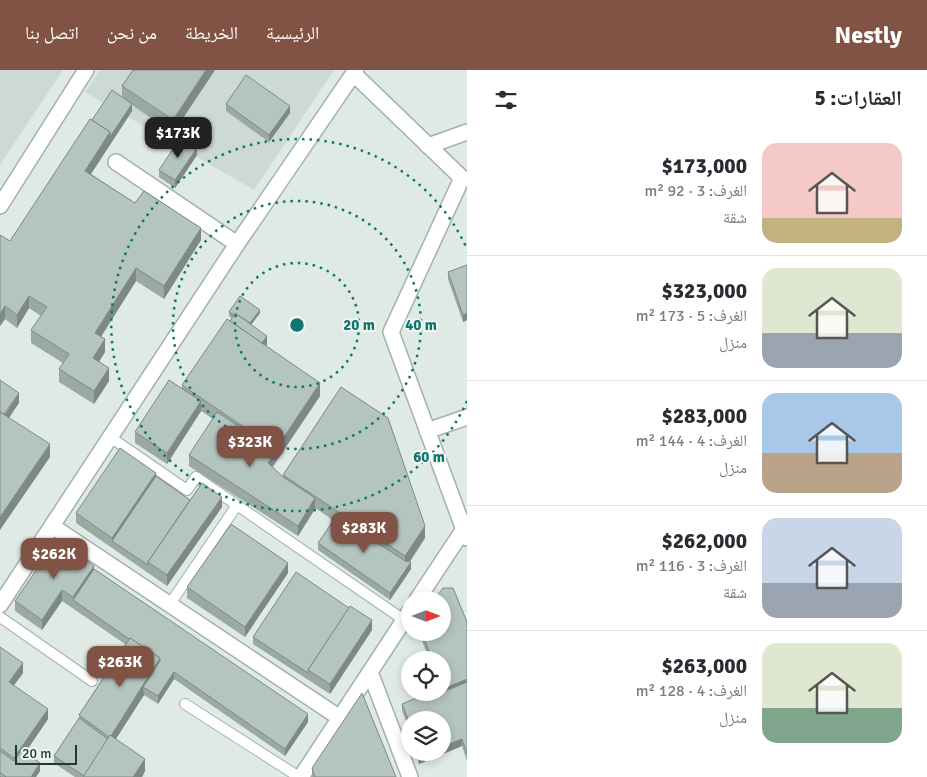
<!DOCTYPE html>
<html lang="ar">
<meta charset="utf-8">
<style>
:root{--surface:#fff;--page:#f7f7f7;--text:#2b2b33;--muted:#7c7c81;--line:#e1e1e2;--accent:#815345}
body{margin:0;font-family:Signika,"Noto Naskh Arabic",sans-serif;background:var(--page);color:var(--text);direction:rtl;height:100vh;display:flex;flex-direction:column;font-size:19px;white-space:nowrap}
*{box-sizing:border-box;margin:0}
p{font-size:16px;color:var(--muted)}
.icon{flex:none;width:28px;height:28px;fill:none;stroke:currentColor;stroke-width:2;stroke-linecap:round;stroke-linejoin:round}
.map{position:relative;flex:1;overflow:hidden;direction:ltr}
.sheet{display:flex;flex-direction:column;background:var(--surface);width:460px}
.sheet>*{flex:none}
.needle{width:32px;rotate:90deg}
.fabs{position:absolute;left:401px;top:521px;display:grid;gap:10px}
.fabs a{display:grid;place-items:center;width:50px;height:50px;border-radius:50%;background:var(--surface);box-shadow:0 2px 8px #0003;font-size:25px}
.scale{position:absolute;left:15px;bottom:12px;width:62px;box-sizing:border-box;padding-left:5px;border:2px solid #213933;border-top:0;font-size:14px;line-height:18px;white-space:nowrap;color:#213933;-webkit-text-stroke:4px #eff6f3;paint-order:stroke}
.price{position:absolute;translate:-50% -42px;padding:0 11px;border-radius:10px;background:var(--accent);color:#fff;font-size:16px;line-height:32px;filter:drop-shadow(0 1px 2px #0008)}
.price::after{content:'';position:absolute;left:50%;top:30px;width:15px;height:11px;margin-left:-8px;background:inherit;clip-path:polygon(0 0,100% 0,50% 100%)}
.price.current{background:#222;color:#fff}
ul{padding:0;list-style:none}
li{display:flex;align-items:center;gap:15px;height:125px;padding:0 25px}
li+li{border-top:1px solid var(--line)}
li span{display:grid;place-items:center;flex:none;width:140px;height:100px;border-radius:15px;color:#555}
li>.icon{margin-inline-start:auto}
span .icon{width:60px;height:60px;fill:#fffc;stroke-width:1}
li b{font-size:21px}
h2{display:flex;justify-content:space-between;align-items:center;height:60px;padding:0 25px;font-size:21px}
header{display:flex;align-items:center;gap:30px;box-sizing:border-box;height:70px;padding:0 25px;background:var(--accent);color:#fff}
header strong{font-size:24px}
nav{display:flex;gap:28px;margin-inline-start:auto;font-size:18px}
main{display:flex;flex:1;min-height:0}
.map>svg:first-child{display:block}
.built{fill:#cdd9d4}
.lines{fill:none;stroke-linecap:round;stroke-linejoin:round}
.lane-casing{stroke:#a2b1ac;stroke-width:12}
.street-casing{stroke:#a2b1ac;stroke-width:18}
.lane{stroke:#fff;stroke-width:10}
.street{stroke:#fff;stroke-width:15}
.wall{fill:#9ba9a3}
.shaded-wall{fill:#7e8985}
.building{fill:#b4c4be;stroke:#7e8985}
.ring{fill:none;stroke:#0f766e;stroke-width:2.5;stroke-dasharray:2.5 5}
.centre{fill:#0f766e;stroke:#eff6f3;stroke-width:2.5}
.ring-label{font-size:15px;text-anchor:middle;font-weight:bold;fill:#0f766e;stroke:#eff6f3;stroke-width:4;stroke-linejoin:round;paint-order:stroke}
</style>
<header>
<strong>Nestly</strong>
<nav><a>الرئيسية</a><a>الخريطة</a><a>من نحن</a><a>اتصل بنا</a></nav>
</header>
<main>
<section class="sheet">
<h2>العقارات: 5<svg class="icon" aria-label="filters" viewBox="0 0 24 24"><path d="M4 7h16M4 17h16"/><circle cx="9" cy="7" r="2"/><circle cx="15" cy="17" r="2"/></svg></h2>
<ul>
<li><span style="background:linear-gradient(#f6c9c9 75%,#c2b280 0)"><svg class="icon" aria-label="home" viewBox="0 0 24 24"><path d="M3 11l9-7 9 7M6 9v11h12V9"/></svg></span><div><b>$173,000</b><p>الغرف: 3 · 92 m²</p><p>شقة</p></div></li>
<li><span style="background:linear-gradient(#dfe7d0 65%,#9aa5b1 0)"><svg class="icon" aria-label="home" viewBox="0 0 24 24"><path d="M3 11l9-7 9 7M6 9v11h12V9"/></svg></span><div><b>$323,000</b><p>الغرف: 5 · 173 m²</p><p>منزل</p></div></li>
<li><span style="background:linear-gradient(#a9c7e8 60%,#b9a48a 0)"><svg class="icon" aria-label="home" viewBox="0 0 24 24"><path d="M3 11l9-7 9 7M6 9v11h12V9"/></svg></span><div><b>$283,000</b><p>الغرف: 4 · 144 m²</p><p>منزل</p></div></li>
<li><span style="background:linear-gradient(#c9d6e8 65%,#9aa5b1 0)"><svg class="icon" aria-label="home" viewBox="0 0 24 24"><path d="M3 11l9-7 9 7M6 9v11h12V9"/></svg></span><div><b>$262,000</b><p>الغرف: 3 · 116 m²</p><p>شقة</p></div></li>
<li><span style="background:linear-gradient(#dfe7d0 65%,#7fa58c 0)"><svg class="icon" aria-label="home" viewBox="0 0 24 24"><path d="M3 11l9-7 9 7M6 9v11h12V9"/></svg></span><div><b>$263,000</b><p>الغرف: 4 · 128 m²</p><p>منزل</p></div></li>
</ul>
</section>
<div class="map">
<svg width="467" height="707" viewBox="0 0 467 707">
<rect width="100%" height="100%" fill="#dfeae5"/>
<g class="built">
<polygon points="0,0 63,0 0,95"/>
<polygon points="100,0 334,0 254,120 85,22"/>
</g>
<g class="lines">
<g class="lane-casing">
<g id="lane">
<polyline points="110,367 187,420 196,407 404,550"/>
<polyline points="170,534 237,435"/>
<polyline points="0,547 92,611"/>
<polyline points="185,634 299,707"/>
</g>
</g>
<g class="street-casing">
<g id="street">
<polyline points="354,4 462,108 391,262 467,468"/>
<polyline points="428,76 467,62"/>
<polyline points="116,92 237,174"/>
<polyline points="0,136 86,0"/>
<polyline points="427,361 467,347"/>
<polyline points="52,456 340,648"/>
<polyline points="417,530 464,459"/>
<polyline points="0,535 237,174 356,0"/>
<polyline points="370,602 410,707"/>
<polyline points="301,707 410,541"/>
</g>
</g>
<use href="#lane" class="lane"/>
<use href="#street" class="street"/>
</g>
<g class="wall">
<polygon points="133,0 215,0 173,63 132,35 132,41 91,104 135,133 201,170 164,229 136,211 101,267 105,282 99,292 109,311 94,334 59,312 59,299 63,293 31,273 31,260 41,246 29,238 17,258 5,249 0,256 10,171 92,50 122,27 122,16"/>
<polygon points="226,34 290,43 269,72 226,41"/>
<polygon points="197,85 175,118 159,107 159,100"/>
<polygon points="467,195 467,250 463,252 448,209 448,202"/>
<polygon points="229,242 260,243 251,255 267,274 266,276 320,326 273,397 283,407 283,405 425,468 410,492 411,499 390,530 318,480 318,473 333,450 315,438 298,466 189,396 189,385 213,349 201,341 167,394 135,373 135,362 182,318 182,315 232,248 229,246"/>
<polygon points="156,406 190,430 222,437 167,516 76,453 76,443"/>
<polygon points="94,499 308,652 285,686 174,609 158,634 144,625 116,669 145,701 142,707 75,707 54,693 54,686 79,648 79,645 125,574 62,531 42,560 15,541 15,531"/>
<polygon points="288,503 245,567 187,528 187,517"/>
<polygon points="467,552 467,691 462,676 419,694 415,682 442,682 410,650 410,661 402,641 402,634 442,622 442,590 429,590 419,562 442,562"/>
<polygon points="372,560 330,624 253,574 253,567"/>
<polygon points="0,577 23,603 14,615 48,649 25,683 40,701 36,707 0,707"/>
<polygon points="312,698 396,707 312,707"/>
</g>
<g class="shaded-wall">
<polygon points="206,0 215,0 173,63 173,50"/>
<polygon points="132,34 132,41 85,113 85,101 110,62"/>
<polygon points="290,36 290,43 269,72 269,65"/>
<polygon points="197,78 197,85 175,118 175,110"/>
<polygon points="201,158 201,170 164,229 164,216"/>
<polygon points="136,198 136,211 95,276 95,263"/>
<polygon points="29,226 29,238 17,258 17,245"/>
<polygon points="5,236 5,249 0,256 0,244"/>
<polygon points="260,240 260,243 248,259 248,256"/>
<polygon points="467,243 467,250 463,252 463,245"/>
<polygon points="267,266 267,274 259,285 259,277"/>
<polygon points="105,269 105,282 93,301 93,288"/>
<polygon points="109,298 109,311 94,334 94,321"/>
<polygon points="320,313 320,326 268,403 268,393 276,381 276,379"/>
<polygon points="19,323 19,333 3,357 3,347"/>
<polygon points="201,331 201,341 167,394 167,383"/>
<polygon points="50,374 50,387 0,460 0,447"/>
<polygon points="156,403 156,413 112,471 112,478 112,468"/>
<polygon points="222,427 222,437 167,516 167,505"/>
<polygon points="315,428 315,439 298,466 298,456"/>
<polygon points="425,456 425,468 405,498 405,486"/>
<polygon points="411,492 411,499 390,530 390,523"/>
<polygon points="288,493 288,503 245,567 245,557"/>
<polygon points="94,496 94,506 73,530 73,527"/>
<polygon points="62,520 62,531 42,560 42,550"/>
<polygon points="372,550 372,560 330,624 330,614"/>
<polygon points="160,588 160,598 143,617 144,625 110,678 110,668"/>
<polygon points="23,593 23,603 9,622 9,612"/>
<polygon points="174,602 174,609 158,634 158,626"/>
<polygon points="467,609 467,619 443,629 443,619"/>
<polygon points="48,639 48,649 14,699 14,688"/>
<polygon points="308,644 308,652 285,686 285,679"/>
<polygon points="462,669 462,676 419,694 419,687 430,682 442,682 442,677"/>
<polygon points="145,689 145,701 142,707 133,707"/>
<polygon points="40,693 40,701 36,707 31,707"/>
</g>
<g class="building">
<polygon points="133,0 206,0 173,50 122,16"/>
<polygon points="246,5 290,36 269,65 226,34"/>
<polygon points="112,20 132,34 110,67 110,62 92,50"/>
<polygon points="90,49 110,62 85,101 135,133 144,121 201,158 164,216 136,198 95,263 105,269 93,288 109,298 94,321 59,299 69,284 31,260 47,237 29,226 17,245 5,236 0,244 0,165 10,171"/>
<polygon points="181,67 197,78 175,110 159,100"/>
<polygon points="467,195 467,243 463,245 448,202"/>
<polygon points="240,226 260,240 250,253 235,243 234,245 229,242"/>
<polygon points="235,243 267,266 262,273 230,251"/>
<polygon points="227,249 320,313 276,379 182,315"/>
<polygon points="0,310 19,323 4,344 0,342"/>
<polygon points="169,310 201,331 167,383 135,362"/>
<polygon points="341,317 388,348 425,456 405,486 283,405"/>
<polygon points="0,342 50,374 0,447"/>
<polygon points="217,342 276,381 268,393 283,407 315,428 298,456 189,385"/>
<polygon points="120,378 156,403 112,468 76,443"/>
<polygon points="156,406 190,430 148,492 148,495 112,471"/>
<polygon points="202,413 222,427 167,505 148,492"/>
<polygon points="337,446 405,491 411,492 390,523 318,473"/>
<polygon points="231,454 288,493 245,557 187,517"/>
<polygon points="57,470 94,496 73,527 62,520 42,550 15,531"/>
<polygon points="94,499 308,644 285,679 174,602 158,626 143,617 160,591 160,588 130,568 129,569 73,530"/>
<polygon points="296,502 349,538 308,600 308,603 253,567"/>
<polygon points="443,518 453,518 467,552 467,609 443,619 442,590 432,590 422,562 442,562 442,530 434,530"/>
<polygon points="350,536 372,550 330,614 308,600"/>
<polygon points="130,568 160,588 111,666 110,665 109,667 79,645"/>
<polygon points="0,577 23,593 9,612 48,639 14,688 0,678"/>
<polygon points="467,612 467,684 462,669 442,677 442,650 410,650 410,654 402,634 431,622 442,622 443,618 443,622"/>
<polygon points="362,623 396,707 315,707 312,698"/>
<polygon points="79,648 108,669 84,706 54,686"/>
<polygon points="110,665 145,689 133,707 83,707"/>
<polygon points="22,680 40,693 31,707 6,707 0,703 0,681 14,691"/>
<polygon points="418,682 430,682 419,687"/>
<polygon points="0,703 6,707 0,707"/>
</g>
<g class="ring">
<circle cx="297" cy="255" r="62"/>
<circle cx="297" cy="255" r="124"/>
<path d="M467 331A186 186 0 1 1 467 179"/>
</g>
<circle cx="297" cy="255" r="8" class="centre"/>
<g class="ring-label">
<text x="359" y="260">20 m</text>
<text x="421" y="260">40 m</text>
<text x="429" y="392">60 m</text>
</g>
</svg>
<div class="fabs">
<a><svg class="needle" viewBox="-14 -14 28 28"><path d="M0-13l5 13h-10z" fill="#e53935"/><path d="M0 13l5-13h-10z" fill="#7c7c81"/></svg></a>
<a><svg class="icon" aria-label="locate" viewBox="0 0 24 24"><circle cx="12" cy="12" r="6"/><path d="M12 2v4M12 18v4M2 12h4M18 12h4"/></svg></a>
<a><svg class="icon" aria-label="layers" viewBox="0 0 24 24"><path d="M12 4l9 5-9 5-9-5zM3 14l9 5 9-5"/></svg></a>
</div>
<div class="scale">20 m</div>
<b class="price current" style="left:178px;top:89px">$173K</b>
<b class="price" style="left:250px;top:398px">$323K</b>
<b class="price" style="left:364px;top:484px">$283K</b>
<b class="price" style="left:54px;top:510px">$262K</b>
<b class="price" style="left:120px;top:618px">$263K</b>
</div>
</main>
